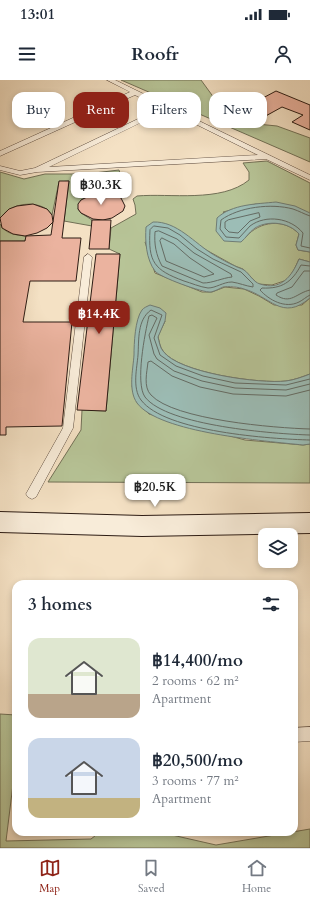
<!DOCTYPE html>
<meta charset="utf-8">
<style>
:root{--surface:#fff;--page:#f6f6f7;--text:#1f2937;--muted:#747a83;--line:#e0e1e3;--accent:#8f2418}
body{margin:0;font-family:Cardo,serif;background:var(--page);color:var(--text);height:100vh;display:flex;flex-direction:column;font-size:15px;white-space:nowrap}
*{box-sizing:border-box;margin:0}
p{font-size:13px;color:var(--muted)}
.icon{flex:none;width:22px;height:22px;fill:none;stroke:currentColor;stroke-width:2;stroke-linecap:round;stroke-linejoin:round}
.map{position:relative;flex:1;overflow:hidden}
.side{position:absolute;left:12px;top:500px;width:286px;height:256px;display:flex;flex-direction:column;background:var(--surface);border-radius:12px;box-shadow:0 2px 6px #0003}
.side>*{flex:none}
.banner{position:absolute;left:12px;top:12px;width:286px;height:36px;display:flex;gap:8px}
.controls{position:absolute;left:258px;top:448px;display:grid;gap:8px}
.controls a{display:grid;place-items:center;width:40px;height:40px;border-radius:8px;background:var(--surface);box-shadow:0 2px 6px #0003;font-size:20px}
.price{position:absolute;translate:-50% -34px;padding:0 9px;border-radius:8px;background:#fff;color:#222;font-size:13px;line-height:26px;filter:drop-shadow(0 1px 2px #0008)}
.price::after{content:'';position:absolute;left:50%;top:24px;width:12px;height:9px;margin-left:-6px;background:inherit;clip-path:polygon(0 0,100% 0,50% 100%)}
.price.current{background:var(--accent);color:#fff}
ul{padding:0;list-style:none}
li{display:flex;align-items:center;gap:12px;height:100px;padding:0 16px}
li span{display:grid;place-items:center;flex:none;width:112px;height:80px;border-radius:12px;color:#555}
li>.icon{margin-inline-start:auto}
span .icon{width:48px;height:48px;fill:#fffc;stroke-width:1}
li b{font-size:17px}
h2{display:flex;justify-content:space-between;align-items:center;height:48px;padding:0 16px;font-size:17px}
.tag{padding:0 14px;border-radius:12px;background:var(--surface);box-shadow:0 2px 6px #0003;font-size:14px;line-height:36px}
.tag.current{background:var(--accent);color:#fff}
.status{display:flex;justify-content:space-between;align-items:center;height:28px;padding:0 20px;background:var(--surface);direction:ltr}
.status svg{height:11px;fill:currentColor}
header{display:flex;justify-content:space-between;align-items:center;height:52px;padding:0 16px;background:var(--surface);font-size:18px;font-weight:800}
.tabs{display:flex;justify-content:space-around;align-items:center;height:56px;border-top:1px solid var(--line);background:var(--surface);font-size:11px;color:var(--muted)}
.tabs a{display:grid;justify-items:center;gap:2px}
.tabs .current{color:var(--accent)}
.map>svg:first-child{display:block}
.green{fill:#b7c497;stroke:#727056}
.water{fill:#9cbdb6;stroke:#707d75}
.lines{fill:none;stroke-linecap:round;stroke-linejoin:round}
.shore{stroke:#646c65;stroke-width:1}
.building{fill:#ebb39f;stroke:#2d1c14}
.lane-casing{stroke:#5f4d40;stroke-width:1}
.secondary-casing{stroke:#2d1c14;stroke-width:2}
.lane{fill:#f8ecd9;fill-rule:evenodd}
.secondary{fill:#f8ecd9;fill-rule:evenodd}
</style>
<div class="status"><b>13:01</b><svg viewBox="0 0 49 12"><path d="M0 12V9h3v3zM5 12V6h3v6zM10 12V3h3v9zM15 12V0h3v12zM26 1h20v11H26zM47 4h2v5h-2z"/></svg></div>
<header><svg class="icon" aria-label="menu" viewBox="0 0 24 24"><path d="M4 6h16M4 12h16M4 18h16"/></svg>Roofr<svg class="icon" aria-label="person" viewBox="0 0 24 24"><circle cx="12" cy="8" r="4"/><path d="M4 21q1-7 8-7t8 7"/></svg></header>
<div class="map">
<svg width="310" height="768" viewBox="0 0 310 768">
<rect width="100%" height="100%" fill="#f4e1c4"/>
<filter id="stains"><feTurbulence type="fractalNoise" baseFrequency=".005" numOctaves="4"/><feColorMatrix values="0 0 0 0 .2 0 0 0 0 .09 0 0 0 0 .02 0 0 0 .5 -.17"/></filter>
<radialGradient id="worn" r=".72"><stop offset=".6" stop-color="#630" stop-opacity="0"/><stop offset="1" stop-color="#630" stop-opacity=".3"/></radialGradient>
<g class="green">
<polygon points="121,0 201,0 225,33 237,42 277,46 310,58 310,82"/>
<path d="M267,81L310,103V134L256,124L223,132L246,157C259,141 285,138 299,154L296,165L298,170L310,172V182L299,179L294,190L287,200L272,205L258,204L243,189L235,186L199,166L145,162L155,193L202,212H212L225,207L244,209L259,216L274,225H302L310,218V294C302,297 294,300 286,301C261,304 178,293 163,271C160,267 159,261 158,256L165,241L132,306L137,322L149,334L245,360L303,365L310,364V403L48,402L81,350L82,330L106,331L120,174L109,169L111,148L136,134L135,125L133,119L137,116C170,113 221,123 249,100V92L243,83Z"/>
<path d="M119,90L121,97L120,105L109,113L93,114L81,120L78,129L81,133L92,140V146L64,141L69,101L59,102L52,135C42,118 7,122 0,140V92L24,99L45,94H86Z"/>
<path d="M0,144C5,154 16,155 26,156L25,161H0Z"/>
<polygon points="0,634 16,635 16,680 6,761 91,759 100,752 170,752 172,755 216,765 310,749 310,768 0,768"/>
</g>
<g class="water">
<path d="M276,122L295,126L310,133V172L298,170L296,165L299,154C289,142 268,140 255,148C249,152 246,158 241,162L224,161L216,151L217,138C232,124 257,124 276,122Z"/>
<path d="M153,142C177,141 194,163 214,175C221,179 228,183 235,186C238,188 241,188 244,190C249,193 253,202 260,204C281,211 292,196 299,179L310,182V218C282,242 270,216 244,209C239,207 228,206 223,207C219,209 215,211 211,212C203,213 159,197 155,191C146,179 145,161 146,147Z"/>
<path d="M150,225L160,228L166,233L165,241L158,257C159,261 160,268 163,271C178,293 261,304 286,301C294,300 302,297 310,294V364L303,365C266,361 159,353 137,323C128,310 133,290 134,275C134,264 135,239 142,230C143,228 148,226 150,225Z"/>
</g>
<g class="lines">
<g class="shore">
<polygon points="259,133 260,137 250,141 238,153 229,152 225,148 225,142 228,140"/>
<path d="M310,136C304,134 299,131 293,129C271,123 239,127 221,140L220,149L226,157L239,158C243,154 246,150 250,146C266,134 291,138 303,153L301,166L310,168"/>
<path d="M154,146L168,148L180,155L197,169L213,179L241,192L253,204V207C246,206 239,203 232,202C223,202 216,208 208,208C200,207 191,203 184,201C154,190 148,182 150,150Z"/>
<path d="M159,151L177,159L194,173L231,194L232,197C222,198 213,203 203,203L162,186C156,175 154,164 155,152Z"/>
<polygon points="162,158 174,164 190,178 214,194 204,197 166,181 160,161"/>
<path d="M310,186L301,185C292,202 282,209 262,208L260,210C269,220 285,229 299,222C303,220 306,217 310,215"/>
<path d="M310,191H304L292,207L277,213L276,215C291,225 296,213 310,210"/>
<path d="M310,299L286,305L235,303L203,296L176,286L160,275L154,258L162,235L151,230C137,240 139,260 138,275C137,288 132,308 141,320C165,352 271,359 310,360"/>
<path d="M310,304L286,310L235,308L202,301L174,291L157,279L154,274L149,255L157,238L152,235L149,236C145,253 135,303 145,317C167,346 275,354 310,355"/>
<path d="M310,310L286,316L233,314L200,307L172,296L151,281L148,282C147,292 143,307 151,315C174,340 275,348 310,349"/>
</g>
</g>
<g class="building">
<polygon points="276,11 310,25 310,50 292,42 303,35 282,27 253,43 233,34"/>
<polygon points="59,101 69,101 62,158 81,158 76,201 30,201 23,242 72,242 62,346 6,347 6,355 0,355 0,161 25,161 26,156 51,155"/>
<polygon points="101,113 116,115 121,118 125,126 123,131 112,138 103,140 93,139 81,133 78,129 78,124 81,120 93,114"/>
<polygon points="33,124 47,129 52,135 53,142 47,148 37,153 25,156 13,154 2,148 0,138 9,129 17,126"/>
<polygon points="92,140 111,140 109,169 89,169"/>
<polygon points="96,174 120,174 106,331 77,330"/>
</g>
<g class="lines">
<g class="lane-casing">
<g id="lane">
<path d="M107,0H115L310,95V100L266,79L37,92L20,95L0,90V86L20,91L35,88L161,28L135,15L0,76V71L130,12ZM167,30L258,75L49,87Z"/>
<polygon points="88,174 92,177 73,348 36,417 32,419 28,417 26,414 63,348 84,177"/>
<polygon points="310,647 310,661 294,662 294,648"/>
</g>
</g>
<g class="secondary-casing">
<polygon id="secondary" points="0,432 142,436 310,433 310,453 142,456 0,452"/>
</g>
<use href="#lane" class="lane"/>
<use href="#secondary" class="secondary"/>
</g>
<rect width="100%" height="100%" filter="url(#stains)"/>
<rect width="100%" height="100%" fill="url(#worn)"/>
</svg>
<div class="controls">
<a><svg class="icon" aria-label="layers" viewBox="0 0 24 24"><path d="M12 4l9 5-9 5-9-5zM3 14l9 5 9-5"/></svg></a>
</div>
<b class="price" style="left:101px;top:126px">฿30.3K</b>
<b class="price current" style="left:99px;top:255px">฿14.4K</b>
<b class="price" style="left:155px;top:428px">฿20.5K</b>
<div class="banner">
<a class="tag">Buy</a>
<a class="tag current">Rent</a>
<a class="tag">Filters</a>
<a class="tag">New</a>
</div>
<section class="side">
<h2>3 homes<svg class="icon" aria-label="filters" viewBox="0 0 24 24"><path d="M4 7h16M4 17h16"/><circle cx="9" cy="7" r="2"/><circle cx="15" cy="17" r="2"/></svg></h2>
<ul>
<li><span style="background:linear-gradient(#dfe7d0 70%,#b9a48a 0)"><svg class="icon" aria-label="home" viewBox="0 0 24 24"><path d="M3 11l9-7 9 7M6 9v11h12V9"/></svg></span><div><b>฿14,400/mo</b><p>2 rooms · 62 m²</p><p>Apartment</p></div></li>
<li><span style="background:linear-gradient(#c9d6e8 75%,#c2b280 0)"><svg class="icon" aria-label="home" viewBox="0 0 24 24"><path d="M3 11l9-7 9 7M6 9v11h12V9"/></svg></span><div><b>฿20,500/mo</b><p>3 rooms · 77 m²</p><p>Apartment</p></div></li>
</ul>
</section>
</div>
<nav class="tabs">
<a class="current"><svg class="icon" aria-label="map" viewBox="0 0 24 24"><path d="M3 6l6-2 6 2 6-2v14l-6 2-6-2-6 2zM9 4v14M15 6v14"/></svg>Map</a>
<a><svg class="icon" aria-label="saved" viewBox="0 0 24 24"><path d="M7 4h10v16l-5-4-5 4z"/></svg>Saved</a>
<a><svg class="icon" aria-label="home" viewBox="0 0 24 24"><path d="M3 11l9-7 9 7M6 9v11h12V9"/></svg>Home</a>
</nav>
